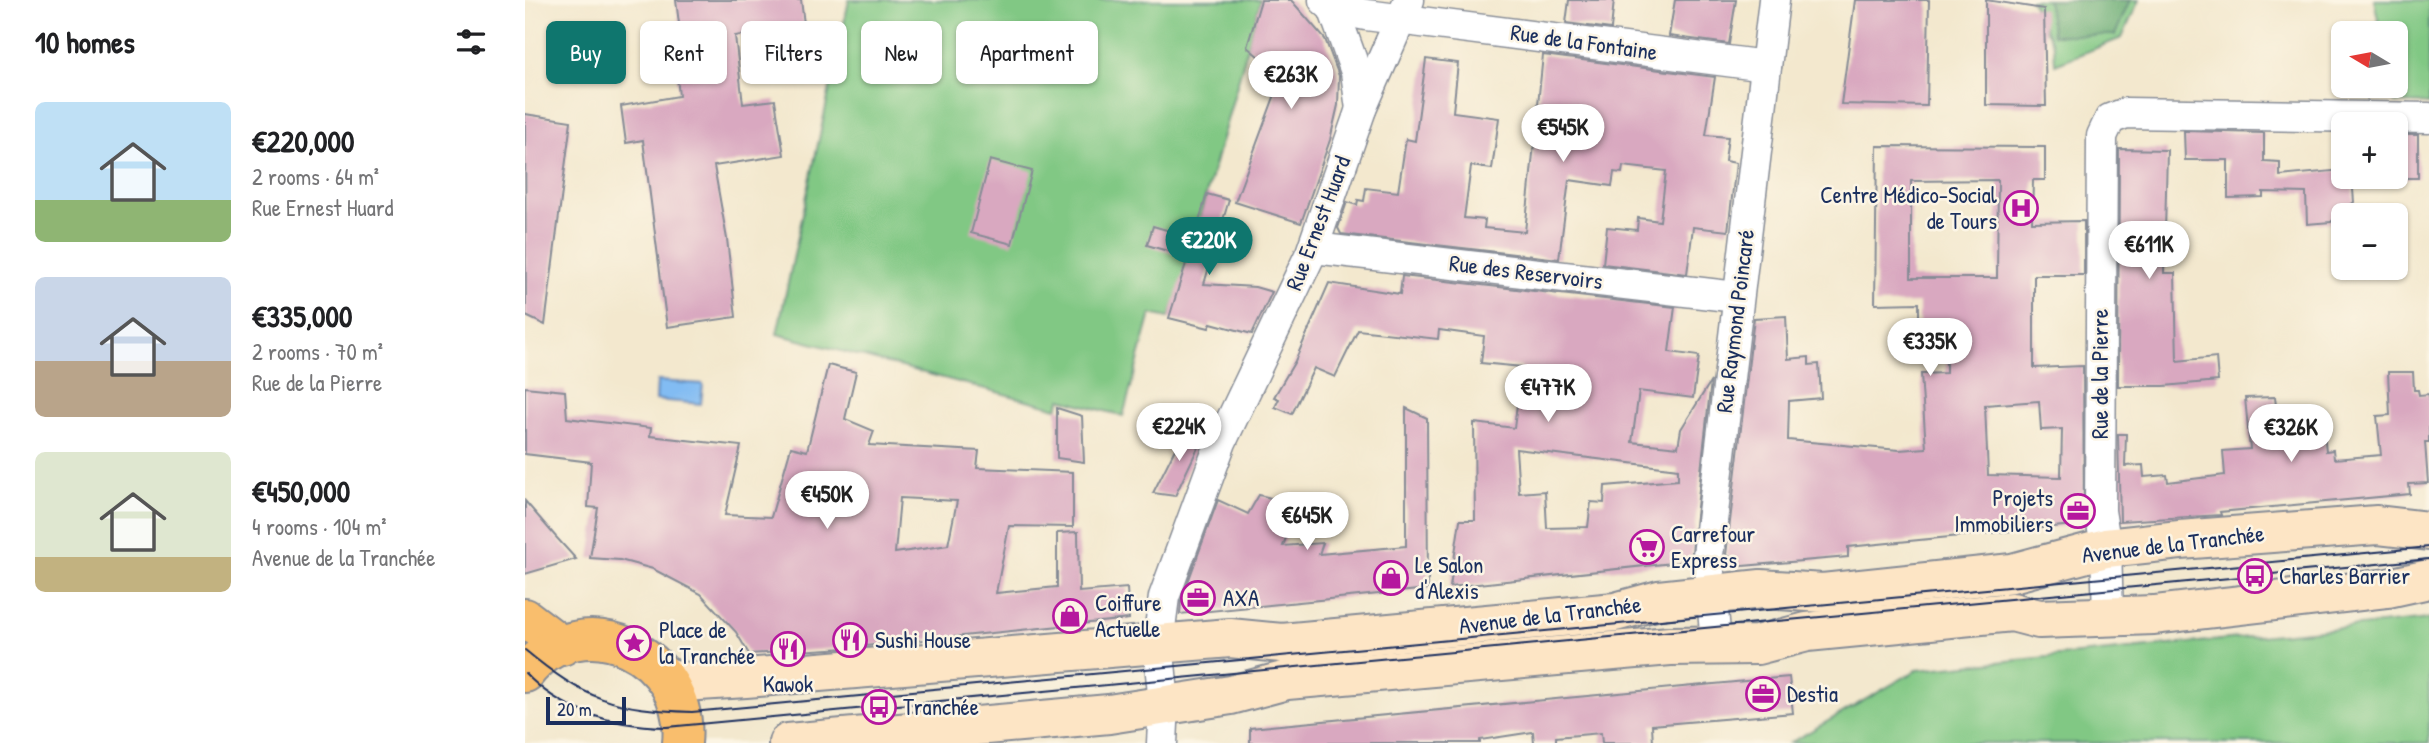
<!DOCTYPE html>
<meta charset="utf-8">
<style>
:root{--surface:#fff;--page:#f2f2f2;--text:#202124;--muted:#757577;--accent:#0f766e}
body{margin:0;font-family:"Patrick Hand",sans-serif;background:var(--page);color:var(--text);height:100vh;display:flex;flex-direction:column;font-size:26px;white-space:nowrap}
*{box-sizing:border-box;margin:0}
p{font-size:23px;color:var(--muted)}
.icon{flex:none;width:38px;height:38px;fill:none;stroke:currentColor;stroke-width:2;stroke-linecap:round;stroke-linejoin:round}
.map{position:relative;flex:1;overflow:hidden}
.sheet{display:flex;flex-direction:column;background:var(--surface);width:525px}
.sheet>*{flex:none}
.hud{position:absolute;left:21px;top:21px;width:665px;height:63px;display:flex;gap:14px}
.needle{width:46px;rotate:280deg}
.buttons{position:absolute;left:1806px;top:21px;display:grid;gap:14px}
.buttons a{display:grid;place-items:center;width:77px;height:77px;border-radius:10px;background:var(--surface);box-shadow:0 2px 5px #0004;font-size:35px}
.scale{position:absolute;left:21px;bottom:18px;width:80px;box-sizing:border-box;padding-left:7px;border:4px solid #1b2f5e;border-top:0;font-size:19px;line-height:24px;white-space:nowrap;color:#1b2f5e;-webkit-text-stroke:5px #fcf5e5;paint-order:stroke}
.price{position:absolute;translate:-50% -60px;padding:0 16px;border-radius:24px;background:#fff;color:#222;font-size:23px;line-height:46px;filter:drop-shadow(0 2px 4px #0008)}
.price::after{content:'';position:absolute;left:50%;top:42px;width:21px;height:16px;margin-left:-10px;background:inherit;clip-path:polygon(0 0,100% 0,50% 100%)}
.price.current{background:var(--accent);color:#fff}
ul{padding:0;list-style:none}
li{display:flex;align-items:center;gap:21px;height:175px;padding:0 35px}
li span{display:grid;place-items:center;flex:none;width:196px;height:140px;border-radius:10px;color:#555}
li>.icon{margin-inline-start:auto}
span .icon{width:84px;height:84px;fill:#fffc;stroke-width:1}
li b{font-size:30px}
h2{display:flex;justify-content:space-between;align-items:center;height:84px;padding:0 35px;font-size:30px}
.chip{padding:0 24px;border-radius:10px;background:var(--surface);box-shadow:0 2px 5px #0004;font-size:24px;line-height:63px}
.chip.current{background:var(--accent);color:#fff}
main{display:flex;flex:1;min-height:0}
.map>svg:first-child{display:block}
.green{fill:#81c884;stroke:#4e7c71;stroke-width:2}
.forest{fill:#68ac72;stroke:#426e68;stroke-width:2}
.water{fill:#82bcf3;stroke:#4e76a8;stroke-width:2}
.building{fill:#d9a8c0;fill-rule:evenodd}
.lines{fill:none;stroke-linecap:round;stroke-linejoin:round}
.street-casing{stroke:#878c96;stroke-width:33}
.secondary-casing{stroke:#878c96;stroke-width:42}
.primary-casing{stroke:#878c96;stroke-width:42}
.street{stroke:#fff;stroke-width:30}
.secondary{stroke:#fde5c5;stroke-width:38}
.primary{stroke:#f9be6d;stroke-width:38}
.tram{stroke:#1b2f5e;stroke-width:2}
.labels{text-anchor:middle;stroke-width:5;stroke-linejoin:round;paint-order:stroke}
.street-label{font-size:23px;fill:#1b2f5e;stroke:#fcf5e5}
.poi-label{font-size:23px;fill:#1b2f5e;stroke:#fcf5e5;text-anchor:start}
</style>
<main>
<section class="sheet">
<h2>10 homes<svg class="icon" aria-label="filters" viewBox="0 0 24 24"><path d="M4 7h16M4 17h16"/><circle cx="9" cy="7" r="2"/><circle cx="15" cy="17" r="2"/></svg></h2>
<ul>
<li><span style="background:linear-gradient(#bfe0f5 70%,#8fb573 0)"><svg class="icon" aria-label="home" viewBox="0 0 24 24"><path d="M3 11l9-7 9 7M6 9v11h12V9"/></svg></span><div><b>€220,000</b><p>2 rooms · 64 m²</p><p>Rue Ernest Huard</p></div></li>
<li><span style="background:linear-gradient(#c9d6e8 60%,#b9a48a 0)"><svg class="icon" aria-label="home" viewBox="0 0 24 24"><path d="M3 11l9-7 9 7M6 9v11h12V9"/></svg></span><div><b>€335,000</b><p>2 rooms · 70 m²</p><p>Rue de la Pierre</p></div></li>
<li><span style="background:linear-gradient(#dfe7d0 75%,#c2b280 0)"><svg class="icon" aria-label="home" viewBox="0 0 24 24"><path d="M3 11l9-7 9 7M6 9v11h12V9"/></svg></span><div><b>€450,000</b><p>4 rooms · 104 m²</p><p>Avenue de la Tranchée</p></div></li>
</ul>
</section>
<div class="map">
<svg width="1904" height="743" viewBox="0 0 1904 743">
<rect width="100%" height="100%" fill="#fcf5e5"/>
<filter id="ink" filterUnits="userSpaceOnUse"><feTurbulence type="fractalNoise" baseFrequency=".0143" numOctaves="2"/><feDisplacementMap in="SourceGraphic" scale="14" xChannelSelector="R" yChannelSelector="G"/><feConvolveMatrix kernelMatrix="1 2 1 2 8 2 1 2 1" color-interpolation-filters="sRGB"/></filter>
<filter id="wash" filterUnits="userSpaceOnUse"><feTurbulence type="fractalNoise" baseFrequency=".00686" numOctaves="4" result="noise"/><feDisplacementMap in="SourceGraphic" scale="28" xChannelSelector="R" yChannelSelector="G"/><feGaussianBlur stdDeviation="1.57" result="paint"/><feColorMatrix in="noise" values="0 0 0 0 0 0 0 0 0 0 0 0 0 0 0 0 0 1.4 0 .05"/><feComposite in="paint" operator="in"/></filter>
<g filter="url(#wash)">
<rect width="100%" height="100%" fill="#f3e8ce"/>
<g class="green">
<polygon points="324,0 736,0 654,291 644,318 626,314 598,416 536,399 532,408 252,334"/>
<polygon points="1506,0 1614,0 1597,38 1530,64 1529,46"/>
<polygon points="1849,0 1904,0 1904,104 1870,103 1866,86 1871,86 1871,33 1856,33"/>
<polygon points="1904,619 1904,743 1265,743 1392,670"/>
</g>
<polygon class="forest" points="1522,0 1605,0 1590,35 1528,35"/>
<polygon class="water" points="132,381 178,384 176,404 131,400"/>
<g id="blocks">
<g class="building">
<polygon points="151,0 276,0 279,24 210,36 218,104 250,100 259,155 189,166 202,239 211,317 142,327 118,140 101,143 96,106 154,96 150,57 158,55"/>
<polygon points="736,0 766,0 800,39 814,76 813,105 805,140 776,223 710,202 749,97 748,81 739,61 722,47"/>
<polygon points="1044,0 1089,0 1086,29 1041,23"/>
<polygon points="1150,0 1211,0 1204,44 1144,36"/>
<polygon points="1330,0 1404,0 1402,106 1316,104"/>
<polygon points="1461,0 1519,9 1521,106 1461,105"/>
<polygon points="1018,55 1190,77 1181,135 1203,137 1200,161 1211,163 1203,231 1168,227 1162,274 1078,264 1082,227 1112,230 1113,218 1135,221 1141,171 1098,166 1097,173 1089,172 1087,186 1044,180 1034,259 816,234 813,228 822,202 832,205 833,200 839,201 841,188 873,192 881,139 890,141 901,59 933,63 928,112 974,118 967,169 946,166 939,218 960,220 959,228 1000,232"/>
<polygon points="0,114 46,121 20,325 1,316"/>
<polygon points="1659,131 1739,133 1739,161 1755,162 1755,176 1818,170 1818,177 1827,177 1829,202 1806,222 1782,224 1781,193 1738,192 1738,197 1703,198 1703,160 1660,160"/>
<rect x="1871" y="135" width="22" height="43"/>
<path d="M1352,146L1520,147V180H1508L1507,222L1559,221V275H1509V368L1558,366L1559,524L1323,547V557L1206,567L1205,557L1201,555L1229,318L1261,316L1263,359L1284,357V365L1294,364L1296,398L1264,401L1263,440L1374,450L1401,448L1396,374L1421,373V338L1410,323L1394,324V303L1350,304ZM1473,180L1472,278H1386V181ZM1514,401L1516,430L1537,429L1536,477L1463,475L1460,405Z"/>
<polygon points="1594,149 1642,150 1639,273 1650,273 1652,361 1691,357 1693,381 1639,386 1593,386"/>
<polygon points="465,160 507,171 487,244 446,233"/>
<polygon points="682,194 704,200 679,284 730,287 747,292 727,334 686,323 684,328 644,318 663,257 622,245 628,226 669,238"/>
<path d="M877,276L1150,307L1144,352L1174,356L1168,398L1114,391L1107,442L1153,447L1156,429L1186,381L1166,561L925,587L935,520H950L949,423L989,428L997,367L956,363L959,336L914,330L913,339L833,330L810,377L789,368L767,414L750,407L754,399L749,397L770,361L804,283L875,294ZM991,449L1153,469V480L1080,486L1079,503L1066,502L1063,527L1022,528L1020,491L994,493Z"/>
<path d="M303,365L331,372L320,419L349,431L344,445L454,451L452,468L548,472V527L484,526L471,593L532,587V533L553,532L554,592L602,588L604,619L320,648L224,654L211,632L176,594L128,569L95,560L65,558L73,508L63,507L66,462L0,454V387L40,391L42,418L126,428L125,436L216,446L200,515L246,517L266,447L282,451ZM375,498L432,501L423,545L370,553Z"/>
<polygon points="1863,372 1888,372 1889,390 1893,390 1894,395 1904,394 1904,442 1900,442 1903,483 1884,484 1885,494 1695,512 1696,515 1595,521 1593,434 1601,434 1600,466 1618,465 1619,477 1642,475 1643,482 1700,475 1698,451 1725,449 1720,398 1750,397 1752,415 1797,412 1801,451 1808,450 1809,459 1856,455 1852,416 1865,415"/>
<polygon points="532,408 557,416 559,462 532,458"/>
<polygon points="881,408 902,418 903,589 655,614 656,601 693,500 723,514 734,495 773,505 758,546 798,543 794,554 881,546"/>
<polygon points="662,425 679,435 650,496 628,493"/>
<polygon points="0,501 31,537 51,559 0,574"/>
<polygon points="1264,677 1268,713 1127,725 1128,743 1077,743 1076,733 1031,737 1031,743 1009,743 1008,732 955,740 955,743 725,743 725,728"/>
</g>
</g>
</g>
<g filter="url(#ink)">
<use href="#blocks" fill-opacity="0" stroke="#878c96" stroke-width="2"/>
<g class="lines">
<g class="street-casing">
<g id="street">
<polyline points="799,0 808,8 841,15 1241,66"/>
<polyline points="808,8 831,72 836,109"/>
<polyline points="789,248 1212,297"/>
<polyline points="1583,615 1581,548 1575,511 1577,136 1585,119 1601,113 1904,118"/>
<polyline points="1191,643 1183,555 1249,0"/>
<polyline points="637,743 639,704 633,643 639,597 696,442 786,253 836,109 884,0"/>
</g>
</g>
<g class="secondary-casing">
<g id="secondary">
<polyline points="142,677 158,682 221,678 705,638 757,643 1090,612 1134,600 1236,589 1298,593 1487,573 1581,548 1655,540 1852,525 1904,531"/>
<polyline points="263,743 584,714 706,695 762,680 1145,646 1232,645 1282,632 1487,612 1514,619 1629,615 1863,588 1904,579"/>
</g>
</g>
<g class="primary-casing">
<g id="primary">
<polyline points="0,618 37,646"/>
<path d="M0,673C57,600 166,655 157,743"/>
</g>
</g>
<use href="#street" class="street"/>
<use href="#secondary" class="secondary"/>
<use href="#primary" class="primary"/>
<g class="tram">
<path d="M0,650C59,699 90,710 167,712L1904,547"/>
<path d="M0,673C38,713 89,726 142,727L1904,559"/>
</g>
</g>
</g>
<defs>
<g id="hospital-ring" transform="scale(1.75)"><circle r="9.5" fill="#fcf5e5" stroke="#b5179e" stroke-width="1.5"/><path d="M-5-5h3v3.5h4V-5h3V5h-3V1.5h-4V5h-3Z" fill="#b5179e"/></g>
<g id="office-ring" transform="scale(1.75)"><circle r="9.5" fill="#fcf5e5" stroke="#b5179e" stroke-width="1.5"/><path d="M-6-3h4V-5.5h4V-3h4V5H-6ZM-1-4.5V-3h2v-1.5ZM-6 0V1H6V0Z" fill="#b5179e"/></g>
<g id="supermarket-ring" transform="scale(1.75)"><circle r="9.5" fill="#fcf5e5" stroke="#b5179e" stroke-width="1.5"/><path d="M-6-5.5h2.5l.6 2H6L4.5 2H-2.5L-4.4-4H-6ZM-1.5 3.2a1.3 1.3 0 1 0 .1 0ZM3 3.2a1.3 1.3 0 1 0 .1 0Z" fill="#b5179e"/></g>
<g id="bus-ring" transform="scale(1.75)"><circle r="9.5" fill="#fcf5e5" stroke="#b5179e" stroke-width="1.5"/><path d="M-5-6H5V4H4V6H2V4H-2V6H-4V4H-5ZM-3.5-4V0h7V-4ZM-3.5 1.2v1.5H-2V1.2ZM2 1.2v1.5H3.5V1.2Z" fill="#b5179e"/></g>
<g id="shop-ring" transform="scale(1.75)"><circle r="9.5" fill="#fcf5e5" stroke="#b5179e" stroke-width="1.5"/><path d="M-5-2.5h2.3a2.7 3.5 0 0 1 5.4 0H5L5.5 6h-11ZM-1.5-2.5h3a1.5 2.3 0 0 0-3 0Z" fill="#b5179e"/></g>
<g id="restaurant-ring" transform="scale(1.75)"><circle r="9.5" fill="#fcf5e5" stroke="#b5179e" stroke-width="1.5"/><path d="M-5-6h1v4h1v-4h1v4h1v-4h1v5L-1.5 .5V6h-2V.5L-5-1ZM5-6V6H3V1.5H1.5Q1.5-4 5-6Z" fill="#b5179e"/></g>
<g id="sight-ring" transform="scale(1.75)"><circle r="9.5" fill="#fcf5e5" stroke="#b5179e" stroke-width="1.5"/><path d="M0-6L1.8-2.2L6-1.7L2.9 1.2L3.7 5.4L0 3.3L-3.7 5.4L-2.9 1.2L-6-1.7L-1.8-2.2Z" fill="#b5179e"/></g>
</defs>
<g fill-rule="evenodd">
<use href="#hospital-ring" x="1496" y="208"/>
<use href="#office-ring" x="1553" y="511"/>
<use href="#supermarket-ring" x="1122" y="547"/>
<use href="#bus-ring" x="1730" y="576"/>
<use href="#shop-ring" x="866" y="578"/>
<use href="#office-ring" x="673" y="598"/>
<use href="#shop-ring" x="545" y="616"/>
<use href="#restaurant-ring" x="325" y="640"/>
<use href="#sight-ring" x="109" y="643"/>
<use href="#restaurant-ring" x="263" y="649"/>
<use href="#office-ring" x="1238" y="694"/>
<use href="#bus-ring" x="354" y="707"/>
</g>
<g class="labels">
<g class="street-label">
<text transform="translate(1059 42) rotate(8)" y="8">Rue de la Fontaine</text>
<text transform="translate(793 223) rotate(-69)" y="8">Rue Ernest Huard</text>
<text transform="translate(1001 272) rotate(7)" y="8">Rue des Reservoirs</text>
<text transform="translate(1210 321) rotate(-83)" y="8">Rue Raymond Poincaré</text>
<text transform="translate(1575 374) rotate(-90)" y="8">Rue de la Pierre</text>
<text transform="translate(1648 544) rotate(-7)" y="8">Avenue de la Tranchée</text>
<text transform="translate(1025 615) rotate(-7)" y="8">Avenue de la Tranchée</text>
</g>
<g class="poi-label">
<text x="1472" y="203" text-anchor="end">Centre Médico-Social<tspan x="1472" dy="26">de Tours</tspan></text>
<text x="1528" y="506" text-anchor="end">Projets<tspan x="1528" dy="26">Immobiliers</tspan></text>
<text x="1146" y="542">Carrefour<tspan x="1146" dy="26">Express</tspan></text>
<text x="890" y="573">Le Salon<tspan x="890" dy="26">d'Alexis</tspan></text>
<text x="1754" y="584">Charles Barrier</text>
<text x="698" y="606">AXA</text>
<text x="570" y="611">Coiffure<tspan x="570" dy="26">Actuelle</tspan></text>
<text x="134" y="638">Place de<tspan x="134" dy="26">la Tranchée</tspan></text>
<text x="350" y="648">Sushi House</text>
<text x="263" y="692" text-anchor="middle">Kawok</text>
<text x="1262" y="702">Destia</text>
<text x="378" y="715">Tranchée</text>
</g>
</g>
</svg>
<div class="buttons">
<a><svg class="needle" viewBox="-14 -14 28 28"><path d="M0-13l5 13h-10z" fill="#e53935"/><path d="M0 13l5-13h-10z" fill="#757577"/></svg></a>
<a>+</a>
<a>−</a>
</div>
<div class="scale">20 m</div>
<b class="price" style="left:766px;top:111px">€263K</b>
<b class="price" style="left:1038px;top:164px">€545K</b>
<b class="price current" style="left:684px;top:277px">€220K</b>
<b class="price" style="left:1624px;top:281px">€611K</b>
<b class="price" style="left:1405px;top:378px">€335K</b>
<b class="price" style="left:1023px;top:424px">€477K</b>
<b class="price" style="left:654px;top:463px">€224K</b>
<b class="price" style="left:1766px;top:464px">€326K</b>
<b class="price" style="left:302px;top:531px">€450K</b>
<b class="price" style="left:782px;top:552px">€645K</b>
<div class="hud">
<a class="chip current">Buy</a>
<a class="chip">Rent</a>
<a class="chip">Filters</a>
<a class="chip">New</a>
<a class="chip">Apartment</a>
</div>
</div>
</main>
